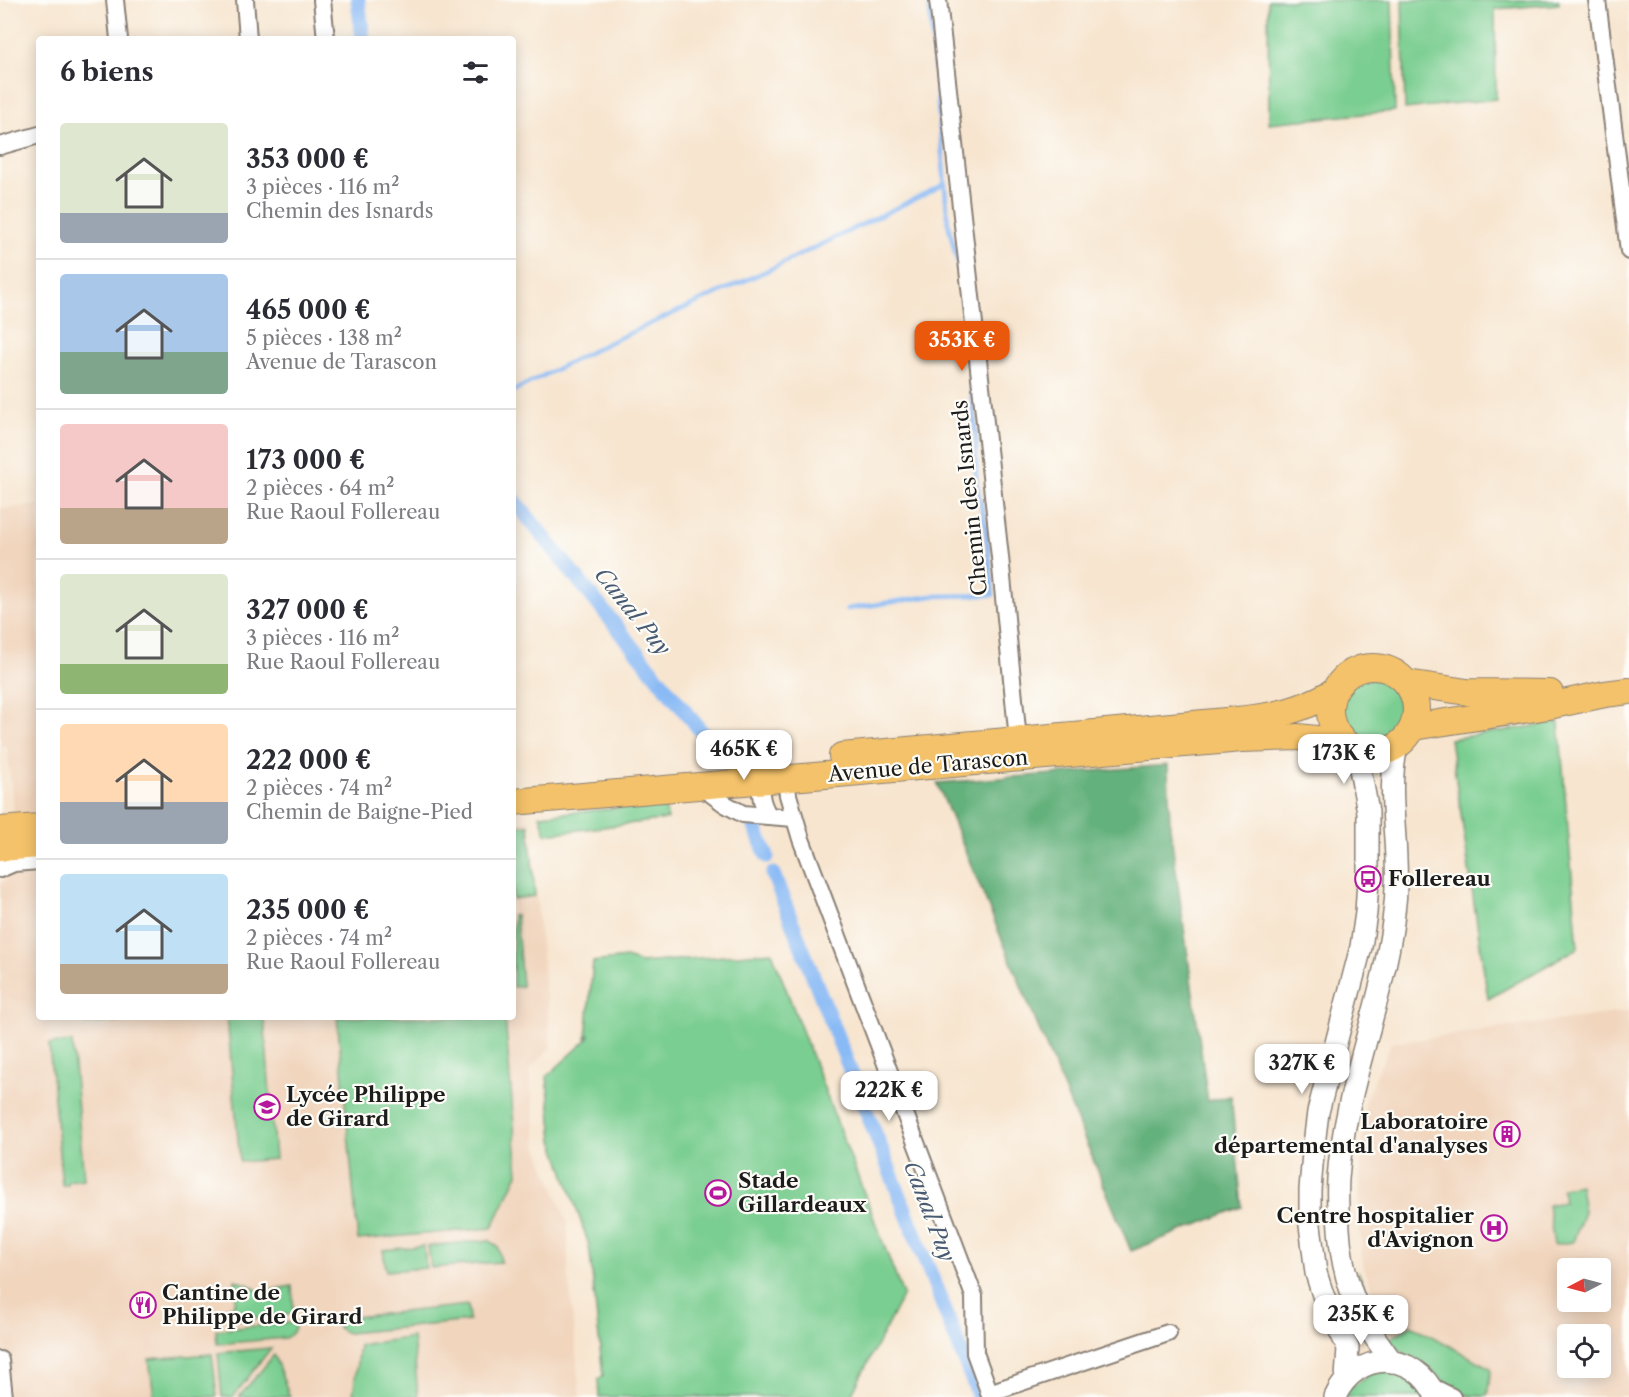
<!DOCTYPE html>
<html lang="fr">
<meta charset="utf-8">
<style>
:root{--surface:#fff;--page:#f7f7f7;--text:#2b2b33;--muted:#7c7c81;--line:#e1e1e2;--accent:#ea580c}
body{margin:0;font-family:"Libre Caslon Text",serif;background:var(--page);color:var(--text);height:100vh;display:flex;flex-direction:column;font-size:22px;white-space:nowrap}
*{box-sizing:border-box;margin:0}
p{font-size:20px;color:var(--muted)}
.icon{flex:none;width:33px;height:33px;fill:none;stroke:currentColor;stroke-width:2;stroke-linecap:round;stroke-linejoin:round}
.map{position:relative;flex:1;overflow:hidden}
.details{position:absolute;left:36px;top:36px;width:480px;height:984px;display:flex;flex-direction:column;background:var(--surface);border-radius:6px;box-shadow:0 3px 15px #0003}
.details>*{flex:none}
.needle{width:39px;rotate:264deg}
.controls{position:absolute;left:1557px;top:1258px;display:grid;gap:12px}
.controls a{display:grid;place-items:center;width:54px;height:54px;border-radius:6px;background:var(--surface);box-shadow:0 3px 15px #0003;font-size:30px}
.price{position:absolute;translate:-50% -51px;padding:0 14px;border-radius:12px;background:#fff;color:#222;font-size:20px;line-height:39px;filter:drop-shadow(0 2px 3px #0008)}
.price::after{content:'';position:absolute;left:50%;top:36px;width:18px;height:14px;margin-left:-9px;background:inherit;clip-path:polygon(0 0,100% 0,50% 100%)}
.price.on{background:var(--accent);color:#fff}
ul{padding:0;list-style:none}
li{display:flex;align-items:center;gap:18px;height:150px;padding:0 24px}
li+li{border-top:2px solid var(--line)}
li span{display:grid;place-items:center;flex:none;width:168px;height:120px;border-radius:6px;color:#555}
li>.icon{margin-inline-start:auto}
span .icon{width:72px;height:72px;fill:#fffc;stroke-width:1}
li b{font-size:26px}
h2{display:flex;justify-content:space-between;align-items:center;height:72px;padding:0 24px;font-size:26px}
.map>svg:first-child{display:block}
.built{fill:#f1d5bd;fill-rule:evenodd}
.green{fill:#7ace91;stroke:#4b7556;stroke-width:1.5}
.forest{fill:#63b17b;stroke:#40664c;stroke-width:1.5}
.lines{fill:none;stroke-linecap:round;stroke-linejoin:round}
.stream{stroke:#89baf5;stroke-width:4.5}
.canal{stroke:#89baf5;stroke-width:15}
.minor-casing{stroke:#8a8076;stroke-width:20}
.tertiary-casing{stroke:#8a8076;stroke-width:24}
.primary-casing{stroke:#8a8076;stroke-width:28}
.minor{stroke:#fff;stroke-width:16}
.tertiary{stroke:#fff;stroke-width:21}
.primary{stroke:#f4c26a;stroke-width:26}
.labels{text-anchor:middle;stroke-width:4.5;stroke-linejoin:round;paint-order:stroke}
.street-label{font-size:21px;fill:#1c1c1c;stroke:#fdfcf7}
.poi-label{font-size:21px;font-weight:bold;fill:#1c1c1c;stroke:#fdfcf7;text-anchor:start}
.water-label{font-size:22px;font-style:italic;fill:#485b73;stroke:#fdfcf7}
</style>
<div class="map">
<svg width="1629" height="1397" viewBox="0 0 1629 1397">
<rect width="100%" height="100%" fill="#fdfcf7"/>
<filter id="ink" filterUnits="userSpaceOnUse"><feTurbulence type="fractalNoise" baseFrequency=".0167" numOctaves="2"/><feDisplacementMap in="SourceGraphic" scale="12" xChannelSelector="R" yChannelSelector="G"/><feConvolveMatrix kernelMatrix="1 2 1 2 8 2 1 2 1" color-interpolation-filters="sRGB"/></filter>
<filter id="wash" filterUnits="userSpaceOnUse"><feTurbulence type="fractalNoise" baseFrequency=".008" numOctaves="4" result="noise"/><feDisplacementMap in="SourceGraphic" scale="24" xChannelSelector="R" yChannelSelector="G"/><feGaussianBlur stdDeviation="1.35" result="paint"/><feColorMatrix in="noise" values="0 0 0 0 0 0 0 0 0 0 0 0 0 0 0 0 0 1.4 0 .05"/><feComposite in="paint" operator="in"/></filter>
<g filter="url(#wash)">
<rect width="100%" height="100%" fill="#f7e5cf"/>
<g class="built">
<polygon points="39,505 39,812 14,815 7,745 0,746 0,509"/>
<polygon points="529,821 551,1047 529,1070 537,1145 568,1224 568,1267 580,1397 8,1397 0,1316 0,885 11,874 39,871 39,1017 513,1017 513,822"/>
<path d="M1629,1011V1397H1456L1448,1373L1395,1342L1376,1301L1361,1259L1359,1197L1365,1101L1391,1043ZM1568,1269H1600V1302H1568ZM1568,1335H1600V1368H1568Z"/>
</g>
<g class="green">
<polygon points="1268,0 1392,0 1395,111 1269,123"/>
<polygon points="1402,0 1559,0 1559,4 1495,9 1496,99 1405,109"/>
<circle cx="1369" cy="709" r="30"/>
<polygon points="1559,722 1578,948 1488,999 1450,739"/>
<polygon points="664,804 668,819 546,834 540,815"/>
<polygon points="529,825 535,896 513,899 513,826"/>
<polygon points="513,915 516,915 522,986 513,987"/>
<polygon points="772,952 903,1295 850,1397 599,1397 598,1379 603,1376 589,1245 553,1140 547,1076 589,1038 589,1035 586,1038 593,962 626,958 641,963"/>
<polygon points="85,1017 151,1017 151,1019 85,1024"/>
<polygon points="227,1017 264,1017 275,1159 240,1162"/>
<polygon points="337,1017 505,1017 518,1174 492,1228 358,1240"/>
<polygon points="72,1042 84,1179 68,1181 68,1185 62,1185 49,1044"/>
<polygon points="1580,1185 1584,1212 1573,1242 1554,1245 1548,1205 1564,1202 1562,1188"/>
<polygon points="489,1240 498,1247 501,1262 431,1268 428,1246"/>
<polygon points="424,1246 426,1268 386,1271 383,1250"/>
<path d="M1358,1271C1367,1297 1376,1309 1401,1320L1382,1333C1371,1313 1362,1294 1358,1271Z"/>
<polygon points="235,1280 249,1285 260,1292 292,1286 294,1314 228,1321 227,1308 235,1304 236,1295"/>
<path d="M468,1305L469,1321L348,1333C339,1331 337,1328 336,1319Z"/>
<path d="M296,1322C295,1331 293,1334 285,1338L217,1344L216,1330Z"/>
<path d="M1411,1325L1490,1368L1491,1371L1487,1396C1479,1396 1470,1397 1463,1394C1448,1388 1436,1374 1424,1365C1412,1357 1398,1351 1387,1341Z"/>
<polygon points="413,1337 418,1397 361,1397 353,1396 359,1345"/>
<polygon points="271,1348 233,1397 222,1397 218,1353"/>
<polygon points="212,1354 217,1397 154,1397 149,1359"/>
<polygon points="274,1355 290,1397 239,1397"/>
<path d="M1386,1371C1403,1375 1418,1381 1425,1397H1344L1348,1389L1372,1373Z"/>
</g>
<polygon class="forest" points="1168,765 1170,827 1208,1101 1231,1096 1242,1207 1131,1251 937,783"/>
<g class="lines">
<g class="stream">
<polyline points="513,391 608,343 775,267 945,184"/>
<polyline points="847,609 932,596 993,595 985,523 976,482 976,439 960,273 948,223 929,0"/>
</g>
<g class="canal">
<polyline points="358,0 363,39"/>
<polyline points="513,499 718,752"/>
<polyline points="755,827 767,856"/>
<polyline points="773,874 979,1397"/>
</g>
</g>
</g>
<g filter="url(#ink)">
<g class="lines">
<g class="minor-casing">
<g id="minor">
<polyline points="115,0 119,39"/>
<polyline points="245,0 248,39"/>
<polyline points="322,0 326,39"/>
<polyline points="938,0 1000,557 1018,740"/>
<polyline points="1597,0 1629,251"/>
<polyline points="0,146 39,135"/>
<polyline points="760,763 777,769 786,778 788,795 801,839 974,1296 975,1353 991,1397"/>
<path d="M765,772C759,789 759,800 769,816"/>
<polyline points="698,787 710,793 725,804 743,814 794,818"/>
<polyline points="0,869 14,863 39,861"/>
<polyline points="0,1360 4,1397"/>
<polyline points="1432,1387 1452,1397"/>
<polyline points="989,1393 1168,1333"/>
</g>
</g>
<g class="tertiary-casing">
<g id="tertiary">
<path d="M1392,1362C1383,1348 1372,1335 1364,1320C1349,1293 1341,1260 1339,1229C1338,1213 1337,1196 1338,1179C1344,1092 1381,1009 1393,922C1396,901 1397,880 1396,859C1395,821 1388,784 1397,746"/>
<polyline points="1346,1378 1348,1348 1323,1295 1316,1273 1310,1225 1310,1190 1313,1153 1318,1112 1361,947 1366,913 1368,879 1368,812 1359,763 1354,749"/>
<path d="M1335,1397C1356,1350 1415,1349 1436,1397"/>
</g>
</g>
<g class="primary-casing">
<g id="primary">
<circle cx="1373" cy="710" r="43"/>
<polyline points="1407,683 1467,692 1550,693"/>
<polyline points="1413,727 1549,706 1605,694 1629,691"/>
<path d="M842,756L1237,720C1275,716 1300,711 1333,692"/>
<polyline points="513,802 1242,739 1298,737 1343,742"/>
<polyline points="0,830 39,827"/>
<polyline points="0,848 39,845"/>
</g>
</g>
<use href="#minor" class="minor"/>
<use href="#tertiary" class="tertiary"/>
<use href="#primary" class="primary"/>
</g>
</g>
<defs>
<g id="bus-ring" transform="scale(1.35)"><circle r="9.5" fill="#fdfcf7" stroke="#b5179e" stroke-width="1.5"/><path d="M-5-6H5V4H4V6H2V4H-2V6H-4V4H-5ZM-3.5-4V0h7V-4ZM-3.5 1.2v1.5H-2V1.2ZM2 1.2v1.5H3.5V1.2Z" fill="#b5179e"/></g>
<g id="school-ring" transform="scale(1.35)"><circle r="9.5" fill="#fdfcf7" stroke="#b5179e" stroke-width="1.5"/><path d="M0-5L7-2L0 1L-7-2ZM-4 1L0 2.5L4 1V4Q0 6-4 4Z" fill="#b5179e"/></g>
<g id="building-ring" transform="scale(1.35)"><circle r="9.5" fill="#fdfcf7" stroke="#b5179e" stroke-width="1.5"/><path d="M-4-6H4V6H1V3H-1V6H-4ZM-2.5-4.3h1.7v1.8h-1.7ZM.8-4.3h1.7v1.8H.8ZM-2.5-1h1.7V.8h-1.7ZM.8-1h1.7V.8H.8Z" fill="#b5179e"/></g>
<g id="stadium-ring" transform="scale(1.35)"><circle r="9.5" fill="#fdfcf7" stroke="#b5179e" stroke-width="1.5"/><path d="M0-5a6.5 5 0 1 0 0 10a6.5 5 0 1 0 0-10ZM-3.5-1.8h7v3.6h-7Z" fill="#b5179e"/></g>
<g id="hospital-ring" transform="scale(1.35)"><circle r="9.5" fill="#fdfcf7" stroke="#b5179e" stroke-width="1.5"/><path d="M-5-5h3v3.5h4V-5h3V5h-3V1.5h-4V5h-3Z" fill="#b5179e"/></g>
<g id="restaurant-ring" transform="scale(1.35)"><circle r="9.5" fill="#fdfcf7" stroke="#b5179e" stroke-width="1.5"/><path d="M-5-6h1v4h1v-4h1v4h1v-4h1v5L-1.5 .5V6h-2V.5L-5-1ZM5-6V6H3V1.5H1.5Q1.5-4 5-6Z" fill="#b5179e"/></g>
</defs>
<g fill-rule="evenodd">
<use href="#bus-ring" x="1368" y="879"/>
<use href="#school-ring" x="267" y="1107"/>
<use href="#building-ring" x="1507" y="1134"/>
<use href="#stadium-ring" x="718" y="1193"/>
<use href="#hospital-ring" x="1494" y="1228"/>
<use href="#restaurant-ring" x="143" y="1305"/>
</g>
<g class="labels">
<g class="street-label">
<text transform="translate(970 498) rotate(-96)" y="7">Chemin des Isnards</text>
<text transform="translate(928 766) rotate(-5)" y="7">Avenue de Tarascon</text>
</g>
<g class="poi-label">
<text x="1388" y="886">Follereau</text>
<text x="286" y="1102">Lycée Philippe<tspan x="286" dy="24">de Girard</tspan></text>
<text x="1488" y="1129" text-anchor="end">Laboratoire<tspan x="1488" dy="24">départemental d'analyses</tspan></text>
<text x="738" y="1188">Stade<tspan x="738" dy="24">Gillardeaux</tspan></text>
<text x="1474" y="1223" text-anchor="end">Centre hospitalier<tspan x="1474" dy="24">d'Avignon</tspan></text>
<text x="162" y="1300">Cantine de<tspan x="162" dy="24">Philippe de Girard</tspan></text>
</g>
<g class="water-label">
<text transform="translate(633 611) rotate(51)" y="8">Canal Puy</text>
<text transform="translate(930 1211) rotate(69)" y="8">Canal Puy</text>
</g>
</g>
</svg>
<div class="controls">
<a><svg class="needle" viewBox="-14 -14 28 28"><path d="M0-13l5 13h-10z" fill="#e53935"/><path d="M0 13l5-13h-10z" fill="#7c7c81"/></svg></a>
<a><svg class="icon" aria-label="locate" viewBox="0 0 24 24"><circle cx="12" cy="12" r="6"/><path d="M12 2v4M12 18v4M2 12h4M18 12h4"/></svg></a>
</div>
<b class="price on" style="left:962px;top:372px">353K €</b>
<b class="price" style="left:744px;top:781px">465K €</b>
<b class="price" style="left:1344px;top:785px">173K €</b>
<b class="price" style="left:1302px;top:1095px">327K €</b>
<b class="price" style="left:889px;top:1122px">222K €</b>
<b class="price" style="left:1361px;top:1346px">235K €</b>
<section class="details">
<h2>6 biens<svg class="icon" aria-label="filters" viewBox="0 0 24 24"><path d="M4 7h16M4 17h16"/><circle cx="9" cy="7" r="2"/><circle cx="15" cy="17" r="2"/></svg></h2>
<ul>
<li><span style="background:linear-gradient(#dfe7d0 75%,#9aa5b1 0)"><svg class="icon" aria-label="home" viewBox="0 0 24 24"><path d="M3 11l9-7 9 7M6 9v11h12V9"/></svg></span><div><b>353 000 €</b><p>3 pièces · 116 m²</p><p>Chemin des Isnards</p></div></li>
<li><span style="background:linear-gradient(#a9c7e8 65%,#7fa58c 0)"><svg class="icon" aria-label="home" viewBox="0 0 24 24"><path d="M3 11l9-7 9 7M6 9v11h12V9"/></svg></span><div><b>465 000 €</b><p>5 pièces · 138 m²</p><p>Avenue de Tarascon</p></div></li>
<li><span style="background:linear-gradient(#f6c9c9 70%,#b9a48a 0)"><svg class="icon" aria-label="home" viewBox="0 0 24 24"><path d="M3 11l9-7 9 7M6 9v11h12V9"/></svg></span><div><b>173 000 €</b><p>2 pièces · 64 m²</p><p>Rue Raoul Follereau</p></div></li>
<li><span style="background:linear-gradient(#dfe7d0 75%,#8fb573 0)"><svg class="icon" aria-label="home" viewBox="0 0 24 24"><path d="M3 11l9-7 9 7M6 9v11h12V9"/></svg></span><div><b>327 000 €</b><p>3 pièces · 116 m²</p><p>Rue Raoul Follereau</p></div></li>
<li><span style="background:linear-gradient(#ffd9b3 65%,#9aa5b1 0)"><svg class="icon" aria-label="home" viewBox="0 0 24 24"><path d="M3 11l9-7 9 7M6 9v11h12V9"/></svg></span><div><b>222 000 €</b><p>2 pièces · 74 m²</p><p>Chemin de Baigne-Pied</p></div></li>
<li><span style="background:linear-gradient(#bfe0f5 75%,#b9a48a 0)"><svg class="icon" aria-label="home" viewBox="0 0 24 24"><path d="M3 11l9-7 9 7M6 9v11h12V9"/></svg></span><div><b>235 000 €</b><p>2 pièces · 74 m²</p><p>Rue Raoul Follereau</p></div></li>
</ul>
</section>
</div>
